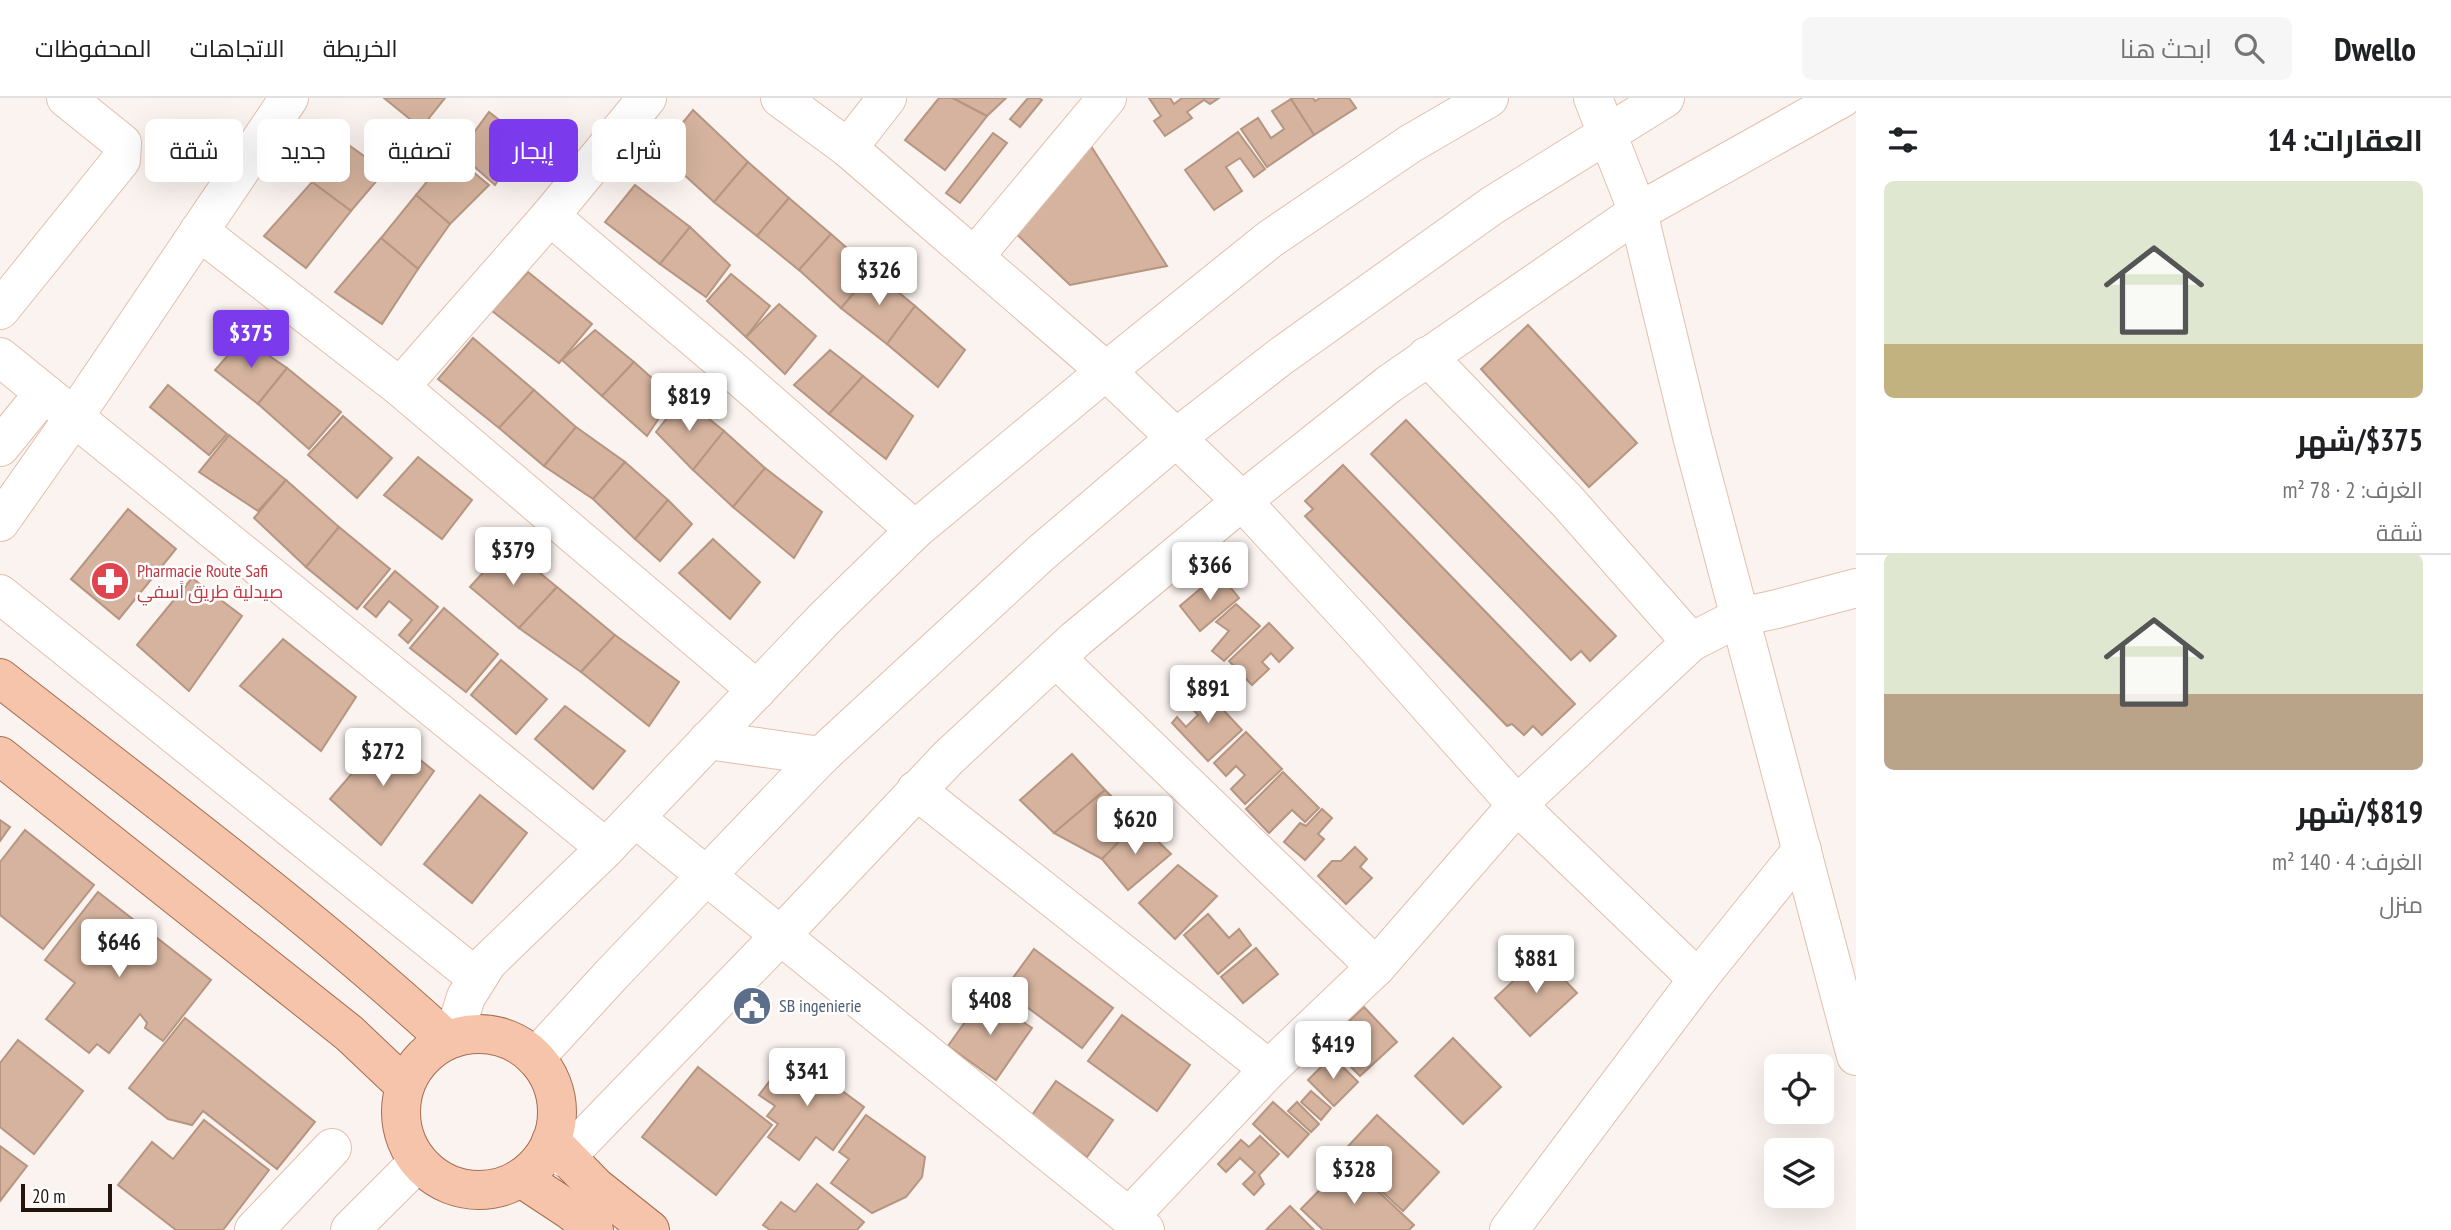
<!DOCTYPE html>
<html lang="ar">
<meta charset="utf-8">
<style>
:root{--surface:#fff;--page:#f6f6f6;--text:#202124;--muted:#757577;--line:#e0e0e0;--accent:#7c3aed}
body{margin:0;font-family:"PT Sans Narrow",Cairo,sans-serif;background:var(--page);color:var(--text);direction:rtl;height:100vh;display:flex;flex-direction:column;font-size:26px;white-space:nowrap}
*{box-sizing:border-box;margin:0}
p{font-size:23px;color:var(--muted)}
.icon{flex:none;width:38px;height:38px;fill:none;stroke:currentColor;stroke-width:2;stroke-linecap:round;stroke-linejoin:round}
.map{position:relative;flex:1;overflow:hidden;direction:ltr}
.sheet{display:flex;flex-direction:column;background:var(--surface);width:595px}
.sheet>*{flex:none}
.banner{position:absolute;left:21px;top:21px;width:665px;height:63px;direction:rtl;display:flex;gap:14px}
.buttons{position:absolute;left:1764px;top:956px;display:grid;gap:14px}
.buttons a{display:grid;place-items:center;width:70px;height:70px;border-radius:10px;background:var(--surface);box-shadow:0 7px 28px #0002;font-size:35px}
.scale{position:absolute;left:21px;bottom:18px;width:91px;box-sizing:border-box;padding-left:7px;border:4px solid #21150e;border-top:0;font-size:19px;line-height:24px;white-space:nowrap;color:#21150e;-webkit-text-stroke:5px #fff;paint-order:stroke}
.price{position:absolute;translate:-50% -60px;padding:0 16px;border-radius:7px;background:#fff;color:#222;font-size:23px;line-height:46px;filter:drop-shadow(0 2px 4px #0008)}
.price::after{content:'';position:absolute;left:50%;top:42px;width:21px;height:16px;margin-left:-10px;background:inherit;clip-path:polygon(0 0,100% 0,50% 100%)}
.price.on{background:var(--accent);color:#fff}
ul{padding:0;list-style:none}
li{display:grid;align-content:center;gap:14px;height:371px;padding:0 28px}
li+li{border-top:2px solid var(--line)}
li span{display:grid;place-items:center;height:217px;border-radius:10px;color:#555}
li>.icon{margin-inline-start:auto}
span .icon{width:126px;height:126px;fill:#fffc;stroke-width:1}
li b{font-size:30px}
h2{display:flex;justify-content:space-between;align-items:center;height:84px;padding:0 28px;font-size:30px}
.chip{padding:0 24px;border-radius:10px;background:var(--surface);box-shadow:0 7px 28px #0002;font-size:24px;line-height:63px}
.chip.on{background:var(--accent);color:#fff}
header{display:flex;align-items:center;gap:42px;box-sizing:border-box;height:98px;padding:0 35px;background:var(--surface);border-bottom:2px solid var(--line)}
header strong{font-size:33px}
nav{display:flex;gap:38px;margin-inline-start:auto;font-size:24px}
.search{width:490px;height:63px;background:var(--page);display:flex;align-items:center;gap:18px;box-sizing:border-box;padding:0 24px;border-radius:10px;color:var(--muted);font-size:26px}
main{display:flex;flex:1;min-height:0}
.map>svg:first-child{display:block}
.building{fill:#d5b39e;stroke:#b69581;stroke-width:2}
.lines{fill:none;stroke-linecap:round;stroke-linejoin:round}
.minor-casing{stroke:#e3bfac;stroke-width:40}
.major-casing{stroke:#a66d50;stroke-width:40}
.minor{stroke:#fff;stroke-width:38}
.major{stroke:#f5c4ab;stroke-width:38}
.labels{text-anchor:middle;stroke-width:5;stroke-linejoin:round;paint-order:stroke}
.health-label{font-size:18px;fill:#be3a42;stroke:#fff;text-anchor:start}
.service-label{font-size:18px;fill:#4e5e75;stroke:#fff;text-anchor:start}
</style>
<header>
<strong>Dwello</strong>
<div class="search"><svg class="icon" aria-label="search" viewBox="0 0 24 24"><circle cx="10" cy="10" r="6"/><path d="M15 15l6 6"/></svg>ابحث هنا</div>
<nav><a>الخريطة</a><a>الاتجاهات</a><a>المحفوظات</a></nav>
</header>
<main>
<section class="sheet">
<h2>العقارات: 14<svg class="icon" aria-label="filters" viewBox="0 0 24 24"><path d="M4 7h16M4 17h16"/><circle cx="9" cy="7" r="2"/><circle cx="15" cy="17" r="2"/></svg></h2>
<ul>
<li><span style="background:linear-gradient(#dfe7d0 75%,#c2b280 0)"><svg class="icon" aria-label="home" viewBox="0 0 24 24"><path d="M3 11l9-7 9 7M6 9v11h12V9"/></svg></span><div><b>$375/شهر</b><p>الغرف: 2 · 78 m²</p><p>شقة</p></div></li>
<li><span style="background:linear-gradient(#dfe7d0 65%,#b9a48a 0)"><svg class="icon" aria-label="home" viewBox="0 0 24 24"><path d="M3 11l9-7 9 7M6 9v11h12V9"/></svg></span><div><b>$819/شهر</b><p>الغرف: 4 · 140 m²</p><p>منزل</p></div></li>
</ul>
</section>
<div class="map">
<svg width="1856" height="1132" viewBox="0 0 1856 1132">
<rect width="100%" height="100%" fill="#fbf3ef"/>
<g class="building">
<polygon points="384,0 445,0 421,30"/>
<polygon points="939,0 953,0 987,18 945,72 905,42"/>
<polygon points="953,0 1006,0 987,18"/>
<polygon points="1028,0 1039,0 1042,2 1020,29 1010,21"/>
<polygon points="1149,0 1170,0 1174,6 1182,0 1219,0 1210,6 1204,2 1187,14 1192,20 1165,38 1154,23 1161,18"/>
<polygon points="1293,0 1313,0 1315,3 1320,0 1349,0 1356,10 1314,37 1291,1"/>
<polygon points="1291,1 1314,37 1267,69 1241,31 1258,20 1271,40 1284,31 1272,13"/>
<polygon points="693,12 748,64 714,104 659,54"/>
<polygon points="489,14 525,42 495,87 459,55"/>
<polygon points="1238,34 1265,71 1254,79 1240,60 1226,69 1242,93 1214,112 1185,72"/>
<polygon points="993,35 1007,45 960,105 946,95"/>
<polygon points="1084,37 1167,168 1070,187 1008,128"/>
<polygon points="343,43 385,73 351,113 312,84"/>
<polygon points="450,55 489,87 450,126 416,97"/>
<polygon points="748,64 789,100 757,138 714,104"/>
<polygon points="312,84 351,113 306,170 264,138"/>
<polygon points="635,87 690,129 660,166 605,124"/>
<polygon points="416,97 450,126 418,171 381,140"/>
<polygon points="789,100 831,136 799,172 757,138"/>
<polygon points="690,129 730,167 706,199 660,166"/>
<polygon points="831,136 873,173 841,210 799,172"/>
<polygon points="381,140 418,171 382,226 335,194"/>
<polygon points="873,173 915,208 887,246 841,210"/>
<polygon points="528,174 592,226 559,265 492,213"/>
<polygon points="731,176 770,208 746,239 707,203"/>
<polygon points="779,206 816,238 785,276 746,239"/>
<polygon points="915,208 965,252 938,289 887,246"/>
<polygon points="1528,227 1637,345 1589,389 1481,271"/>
<polygon points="595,232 634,264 602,298 562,262"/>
<polygon points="243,240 287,270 258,306 215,272"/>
<polygon points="473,240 534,292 499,330 438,281"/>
<polygon points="830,252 863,278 829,316 794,287"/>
<polygon points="634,264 673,299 647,338 602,298"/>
<polygon points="287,270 341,314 309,351 258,306"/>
<polygon points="863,278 913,318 886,361 829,316"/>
<polygon points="168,287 227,336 209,357 150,309"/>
<polygon points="534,292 576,329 544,368 499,330"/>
<polygon points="683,300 724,333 693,372 656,334"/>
<polygon points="343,318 392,360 357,400 308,357"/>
<polygon points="1406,322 1616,538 1590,563 1581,553 1571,562 1371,356"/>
<polygon points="576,329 625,364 593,401 544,368"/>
<polygon points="724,333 765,370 733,409 693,372"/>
<polygon points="229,337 286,382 258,413 199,374"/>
<polygon points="418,359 472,402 442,441 384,397"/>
<polygon points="625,364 668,402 635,441 593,401"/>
<polygon points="1343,367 1575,606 1542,637 1533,628 1524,637 1512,626 1507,628 1305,418 1313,411 1305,403"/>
<polygon points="765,370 822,414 794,460 733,409"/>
<polygon points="286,382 339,429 306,469 254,420"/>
<polygon points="668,402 692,426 660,463 635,441"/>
<polygon points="128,411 176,451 119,521 71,481"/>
<polygon points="339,429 390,471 357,511 306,469"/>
<polygon points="713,441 760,484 730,521 679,475"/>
<polygon points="507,448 557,489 519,530 470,489"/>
<polygon points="395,473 438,509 408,545 399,537 412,522 389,503 376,519 364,509"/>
<polygon points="1219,475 1239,500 1200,533 1180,508"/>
<polygon points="192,480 242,518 189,593 137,547"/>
<polygon points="557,489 615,537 581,574 519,530"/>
<polygon points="1236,506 1260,528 1224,563 1212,553 1229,533 1216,524"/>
<polygon points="444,510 498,556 466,594 410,550"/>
<polygon points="1269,525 1293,550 1279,564 1271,555 1262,564 1269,571 1252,587 1229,563"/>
<polygon points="615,537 679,584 649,628 581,574"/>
<polygon points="283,541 356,599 321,653 240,588"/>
<polygon points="501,562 547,601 516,636 471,597"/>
<polygon points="1200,587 1242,632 1208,663 1172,625 1177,619 1186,629 1198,617 1184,602"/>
<polygon points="565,608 625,653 593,691 535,641"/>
<polygon points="1246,634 1282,671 1245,706 1231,691 1245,677 1236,668 1226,678 1214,665"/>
<polygon points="387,635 434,673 381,747 330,701"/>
<polygon points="1072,656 1105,692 1054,735 1020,702"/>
<polygon points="1283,674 1319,710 1305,724 1292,712 1269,735 1246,711"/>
<polygon points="1105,692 1138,724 1102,761 1054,735"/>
<polygon points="480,697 527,735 472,805 424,766"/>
<polygon points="1322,711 1332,720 1318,736 1324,741 1305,762 1284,744 1300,725 1306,728"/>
<polygon points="0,722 10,729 0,743"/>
<polygon points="1138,724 1171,756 1128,792 1102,761"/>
<polygon points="25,732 94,787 43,851 0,817 0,764"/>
<polygon points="1355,749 1367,761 1360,769 1372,780 1346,806 1318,778 1332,763 1341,763"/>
<polygon points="1178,767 1217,798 1175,841 1139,805"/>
<polygon points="98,794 211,882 163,943 145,930 147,925 140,916 109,955 97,946 89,955 46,921 75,885 45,862"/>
<polygon points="1208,816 1229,840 1239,831 1251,847 1218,876 1184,837"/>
<polygon points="1256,850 1278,876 1243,905 1221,879"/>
<polygon points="1034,851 1113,910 1082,950 1004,892"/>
<polygon points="1541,857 1577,895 1530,938 1495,900"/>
<polygon points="984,897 1032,930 996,982 948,948"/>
<polygon points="1364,909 1397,944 1360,978 1341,959 1357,944 1364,951 1368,948 1347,925"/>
<polygon points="1122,917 1190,967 1157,1013 1088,963"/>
<polygon points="185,920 315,1024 277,1071 203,1013 192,1027 168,1021 129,990"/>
<polygon points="1453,940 1501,989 1463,1026 1415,978"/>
<polygon points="18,942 83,993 34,1056 0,1029 0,965"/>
<polygon points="791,955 864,1009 833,1052 816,1039 799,1062 768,1039 778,1026 767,1018 775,1008 759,997"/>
<polygon points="1332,958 1358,984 1334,1008 1308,982"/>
<polygon points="698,969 772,1027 716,1097 642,1039"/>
<polygon points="1056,983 1113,1022 1087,1059 1030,1020"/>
<polygon points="1311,993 1331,1010 1321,1022 1301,1004"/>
<polygon points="1273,1004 1309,1036 1288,1059 1253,1026"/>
<polygon points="1297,1004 1319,1026 1311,1034 1288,1013"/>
<polygon points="866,1017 925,1059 922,1079 906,1099 872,1115 831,1085 849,1061 839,1054"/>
<polygon points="1377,1017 1439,1074 1403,1113 1341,1056"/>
<polygon points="204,1022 269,1072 223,1132 176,1132 118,1087 152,1044 173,1061"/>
<polygon points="1260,1038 1279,1056 1259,1077 1264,1086 1254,1097 1243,1086 1255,1074 1240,1060 1226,1074 1218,1066 1241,1042 1249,1049"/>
<polygon points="0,1048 27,1068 0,1103"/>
<polygon points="1347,1064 1414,1127 1409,1132 1323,1132 1301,1111"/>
<polygon points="817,1086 864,1124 857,1132 770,1132 763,1127 781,1104 795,1114"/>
<polygon points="1290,1108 1314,1132 1266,1132"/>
</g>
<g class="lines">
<g class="minor-casing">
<g id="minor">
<polyline points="780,0 848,50 1106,273 1242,403 1363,534 1517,707 1698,881"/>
<polyline points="1593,0 1638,114 1693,342 1856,958"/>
<polyline points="848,50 887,0"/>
<polyline points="550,118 725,266 915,432"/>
<polyline points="199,133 400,289 757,592"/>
<polyline points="974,159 1107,0"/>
<polyline points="0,212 121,62 122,45 66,0"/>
<polyline points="1427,258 1568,404 1691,544"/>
<polyline points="0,259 606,750"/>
<polyline points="400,289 550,118 647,0"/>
<polyline points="0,349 44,295"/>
<polyline points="0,424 74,319 289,0"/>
<polyline points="0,496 477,880"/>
<polyline points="1056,560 1376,869"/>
<polyline points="708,642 821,658"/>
<polyline points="916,692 1269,971"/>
<polyline points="635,720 1145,1132"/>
<polyline points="453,940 466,899 488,864 606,750 825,520 915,432 1106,273 1270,141 1410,46 1489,0"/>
<polyline points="535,960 612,876 821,658 1040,456 1176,340 1280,259 1493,107 1665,0"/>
<polyline points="565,1060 781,837 948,660 1076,541 1242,403 1389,286 1638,114 1842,0"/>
<polyline points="1129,1119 1269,971 1376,869 1517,707 1691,544 1740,519 1777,511 1856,490"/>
<polyline points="254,1132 332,1050"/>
<polyline points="350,1132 418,1064"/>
<polyline points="1509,1132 1698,881 1802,752"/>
</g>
</g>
<g class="major-casing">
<g id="major">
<path d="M0,580C151,698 306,813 447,942"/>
<polyline points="0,658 349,935 405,988"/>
<circle cx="479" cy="1014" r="78"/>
<polyline points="551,1043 596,1089 650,1132"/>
<polyline points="521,1080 571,1113 594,1132"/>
</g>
</g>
<use href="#minor" class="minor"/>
<use href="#major" class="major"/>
</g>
<defs>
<g id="pharmacy-disc" transform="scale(2.0125)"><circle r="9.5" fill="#e0444e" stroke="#fff"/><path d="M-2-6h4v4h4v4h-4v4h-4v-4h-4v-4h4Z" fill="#fff"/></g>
<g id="civic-disc" transform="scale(2.0125)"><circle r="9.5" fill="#5c6f8a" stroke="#fff"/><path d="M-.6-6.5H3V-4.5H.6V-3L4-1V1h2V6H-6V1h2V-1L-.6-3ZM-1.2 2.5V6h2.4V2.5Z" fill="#fff"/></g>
</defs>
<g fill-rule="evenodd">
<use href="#pharmacy-disc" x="110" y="483"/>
<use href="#civic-disc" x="752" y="908"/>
</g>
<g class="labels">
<g class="health-label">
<text x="137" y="479">Pharmacie Route Safi<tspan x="137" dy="21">صيدلية طريق اًسفي</tspan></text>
</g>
<g class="service-label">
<text x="779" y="914">SB ingenierie</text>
</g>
</g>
</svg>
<div class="buttons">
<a><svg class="icon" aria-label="locate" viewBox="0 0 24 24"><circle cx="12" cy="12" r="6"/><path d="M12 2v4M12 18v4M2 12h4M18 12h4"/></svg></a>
<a><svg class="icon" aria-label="layers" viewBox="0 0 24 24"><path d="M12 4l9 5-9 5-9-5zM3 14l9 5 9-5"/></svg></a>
</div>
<div class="scale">20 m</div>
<b class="price" style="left:879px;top:209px">$326</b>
<b class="price on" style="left:251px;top:272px">$375</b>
<b class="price" style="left:689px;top:335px">$819</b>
<b class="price" style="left:513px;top:489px">$379</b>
<b class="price" style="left:1210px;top:504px">$366</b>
<b class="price" style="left:1208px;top:627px">$891</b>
<b class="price" style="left:383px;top:690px">$272</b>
<b class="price" style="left:1135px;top:758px">$620</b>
<b class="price" style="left:119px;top:881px">$646</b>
<b class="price" style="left:1536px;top:897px">$881</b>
<b class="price" style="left:990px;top:939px">$408</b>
<b class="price" style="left:1333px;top:983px">$419</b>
<b class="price" style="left:807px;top:1010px">$341</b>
<b class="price" style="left:1354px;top:1108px">$328</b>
<div class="banner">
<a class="chip">شراء</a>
<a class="chip on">إيجار</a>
<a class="chip">تصفية</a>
<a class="chip">جديد</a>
<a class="chip">شقة</a>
</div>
</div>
</main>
